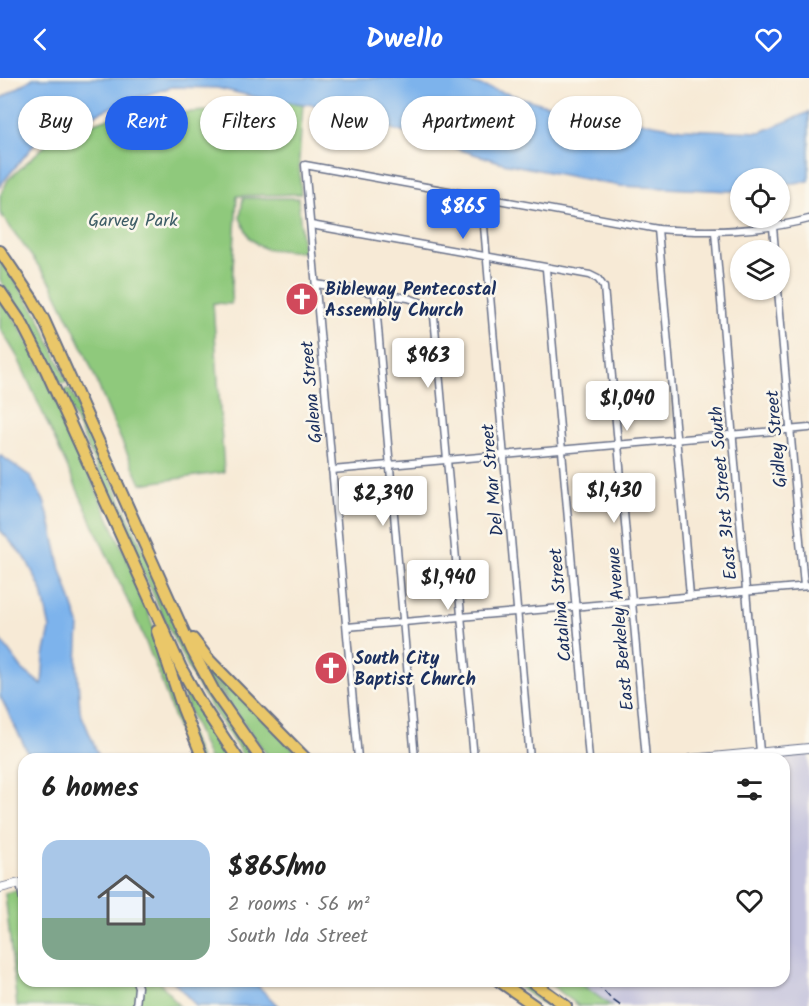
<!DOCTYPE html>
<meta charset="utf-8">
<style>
:root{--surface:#fff;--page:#f2f2f2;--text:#222;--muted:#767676;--accent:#2563eb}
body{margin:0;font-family:Kalam,sans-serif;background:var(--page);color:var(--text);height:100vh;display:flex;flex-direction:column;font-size:22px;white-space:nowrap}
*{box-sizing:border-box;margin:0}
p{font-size:20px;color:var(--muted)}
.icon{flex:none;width:33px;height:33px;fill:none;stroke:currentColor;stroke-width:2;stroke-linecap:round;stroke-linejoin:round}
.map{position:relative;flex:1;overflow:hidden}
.details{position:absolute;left:18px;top:675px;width:772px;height:234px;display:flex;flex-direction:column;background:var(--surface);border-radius:18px;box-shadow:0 2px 4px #0004}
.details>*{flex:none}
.guide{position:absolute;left:18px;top:18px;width:774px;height:54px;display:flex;gap:12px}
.controls{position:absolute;left:730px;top:90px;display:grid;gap:12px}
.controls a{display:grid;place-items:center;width:60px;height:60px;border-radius:50%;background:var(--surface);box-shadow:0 2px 4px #0004;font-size:30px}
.price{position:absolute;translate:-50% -51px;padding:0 14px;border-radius:6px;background:#fff;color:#222;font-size:20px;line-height:39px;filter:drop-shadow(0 2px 3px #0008)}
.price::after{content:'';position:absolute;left:50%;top:36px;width:18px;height:14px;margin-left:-9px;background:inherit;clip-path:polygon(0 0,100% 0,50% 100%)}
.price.current{background:var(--accent);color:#fff}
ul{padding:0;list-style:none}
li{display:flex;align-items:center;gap:18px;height:150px;padding:0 24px}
li span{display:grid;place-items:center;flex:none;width:168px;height:120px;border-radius:18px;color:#555}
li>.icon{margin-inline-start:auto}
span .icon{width:72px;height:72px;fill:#fffc;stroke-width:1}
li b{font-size:26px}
h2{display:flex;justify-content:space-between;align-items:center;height:72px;padding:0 24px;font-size:26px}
.chip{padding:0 21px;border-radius:27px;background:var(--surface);box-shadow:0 2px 4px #0004;font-size:21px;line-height:54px}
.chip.current{background:var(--accent);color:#fff}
header{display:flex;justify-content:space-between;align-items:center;height:78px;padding:0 24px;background:var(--accent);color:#fff;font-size:27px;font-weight:700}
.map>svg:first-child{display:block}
.industrial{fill:#c2c1dc}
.green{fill:#8fc97c;stroke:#557c6d;stroke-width:1.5}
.water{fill:#7db3ec;stroke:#4c71a5;stroke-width:1.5}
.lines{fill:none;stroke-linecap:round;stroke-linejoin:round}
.minor-casing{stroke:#687088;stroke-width:9}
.tertiary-casing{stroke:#687088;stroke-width:10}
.motorway-casing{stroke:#687088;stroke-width:14}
.minor{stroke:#fff;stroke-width:6}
.tertiary{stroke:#fff;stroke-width:8}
.motorway{stroke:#eac769;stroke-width:10}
.rail{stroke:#1b2f5e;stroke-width:1.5;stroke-dasharray:9 4.5;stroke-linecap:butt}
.labels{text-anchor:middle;stroke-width:5;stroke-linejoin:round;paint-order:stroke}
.park-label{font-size:18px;fill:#3e5d67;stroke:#fbf7ec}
.poi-label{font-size:18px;font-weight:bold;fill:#1b2f5e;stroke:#fbf7ec;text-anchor:start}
.street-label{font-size:18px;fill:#1b2f5e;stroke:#fbf7ec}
</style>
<header><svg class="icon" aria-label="back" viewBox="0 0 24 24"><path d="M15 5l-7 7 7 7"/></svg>Dwello<svg class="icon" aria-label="heart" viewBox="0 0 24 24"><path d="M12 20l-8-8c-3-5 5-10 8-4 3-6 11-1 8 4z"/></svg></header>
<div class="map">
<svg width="809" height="928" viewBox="0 0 809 928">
<rect width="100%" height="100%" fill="#fbf7ec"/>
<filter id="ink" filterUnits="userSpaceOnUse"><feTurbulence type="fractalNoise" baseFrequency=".0167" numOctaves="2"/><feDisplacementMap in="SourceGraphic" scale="12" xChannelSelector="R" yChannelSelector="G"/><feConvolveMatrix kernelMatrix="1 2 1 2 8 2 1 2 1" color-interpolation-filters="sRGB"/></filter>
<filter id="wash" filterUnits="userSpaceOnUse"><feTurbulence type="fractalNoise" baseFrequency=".008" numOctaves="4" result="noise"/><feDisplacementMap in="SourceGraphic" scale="24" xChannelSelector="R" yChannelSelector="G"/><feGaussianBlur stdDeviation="1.35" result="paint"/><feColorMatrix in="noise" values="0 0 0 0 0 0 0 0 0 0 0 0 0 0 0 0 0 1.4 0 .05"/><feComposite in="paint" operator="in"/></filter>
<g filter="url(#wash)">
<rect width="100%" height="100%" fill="#f7ead6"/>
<polygon class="industrial" points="809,670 809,928 607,928 579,907 578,903 784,903 784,681 681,681"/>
<g class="green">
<polygon points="278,23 303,26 299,82 301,116 237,118 231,226 213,225 224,394 141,406 114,346 83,270 51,205 0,135 0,118 8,102 47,66 88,47 109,40 235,31"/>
<polygon points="243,120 298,120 303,174 266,171 258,167 249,159 240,140"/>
<polygon points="0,181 38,237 67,303 66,305 60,305 35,255 0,202"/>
<polygon points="0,219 19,248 39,285 141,512 172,607 200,681 188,681 160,599 139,548 17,278 0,250"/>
<polygon points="66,311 70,311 158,504 258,681 246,681 244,679 197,607 166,545 64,316"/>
<polygon points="205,582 303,681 270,681 228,623"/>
<polygon points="173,586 222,668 232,681 209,681 190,635"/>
<polygon points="24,810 24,903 159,903 179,928 17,928 5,815"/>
<polygon points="511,903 527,903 562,928 546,928"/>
<polygon points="546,903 577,903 611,928 579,928"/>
</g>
<g class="water">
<polygon points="33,0 454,0 543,26 681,51 761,54 809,34 809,103 780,107 780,100 741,100 741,112 731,113 620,108 503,85 314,27 264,21 217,10 172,9 126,23 77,44 44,55 3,104 0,110 0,21"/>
<polygon points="0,377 30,398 44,423 50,442 61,492 79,546 77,586 80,633 100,681 31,681 0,618 0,561 22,591 42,607 44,578 50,551 42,513 26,481 0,452"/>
<polygon points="173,903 253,903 278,928 196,928"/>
</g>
</g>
<g filter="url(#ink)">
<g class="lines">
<g class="minor-casing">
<g id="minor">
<polyline points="486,121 484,148 530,681"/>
<polyline points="311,147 590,197 598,201 604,209 646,681"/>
<polyline points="773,149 775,172"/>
<polyline points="658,151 690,518"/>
<polyline points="715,154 760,674"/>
<polyline points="546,191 589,681"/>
<polyline points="316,206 408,220 426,226 434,238 474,681"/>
<polyline points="778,212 804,508"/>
<polyline points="375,215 415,681"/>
<polyline points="332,392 809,350"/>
<polyline points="347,549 809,508"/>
<path d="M355,681L358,680L305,87L658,151C710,155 759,154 809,141"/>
<polyline points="20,805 24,827"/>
<polyline points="136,928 138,909 136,903"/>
</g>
</g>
<g class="tertiary-casing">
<g id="tertiary">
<polyline points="690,681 809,670"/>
<polyline points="0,810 24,804"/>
</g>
</g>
<g class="motorway-casing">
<g id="motorway">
<polyline points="0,173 33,222 44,242 192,572 215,615 261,681"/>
<polyline points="0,213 23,247 46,292 181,590 200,624 238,681"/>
<polyline points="157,553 183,631 203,681"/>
<polyline points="193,561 210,583 306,681"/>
<polyline points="499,903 535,928"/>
<polyline points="531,903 566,928"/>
</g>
</g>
<use href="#minor" class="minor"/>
<use href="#tertiary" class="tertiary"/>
<use href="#motorway" class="motorway"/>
<polyline class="rail" points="595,903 610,920 621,928"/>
</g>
</g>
<defs>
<g id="church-disc" transform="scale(1.725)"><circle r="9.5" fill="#d1495b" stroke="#fbf7ec"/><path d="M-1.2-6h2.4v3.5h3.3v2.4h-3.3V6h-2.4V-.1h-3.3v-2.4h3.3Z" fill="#fff"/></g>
</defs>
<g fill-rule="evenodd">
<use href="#church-disc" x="302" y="221"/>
<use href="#church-disc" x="331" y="590"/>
</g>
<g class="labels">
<g class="park-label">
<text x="133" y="148">Garvey Park</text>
</g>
<g class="poi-label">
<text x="325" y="217">Bibleway Pentecostal<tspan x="325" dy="21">Assembly Church</tspan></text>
<text x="354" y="586">South City<tspan x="354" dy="21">Baptist Church</tspan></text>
</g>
<g class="street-label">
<text transform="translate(311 314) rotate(-95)" y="6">Galena Street</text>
<text transform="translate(776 361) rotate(-95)" y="6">Gidley Street</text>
<text transform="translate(492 402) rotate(-95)" y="6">Del Mar Street</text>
<text transform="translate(723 415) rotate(-95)" y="6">East 31st Street South</text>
<text transform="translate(560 527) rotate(-95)" y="6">Catalina Street</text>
<text transform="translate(620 551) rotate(-95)" y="6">East Berkeley Avenue</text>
</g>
</g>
</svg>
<div class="controls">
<a><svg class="icon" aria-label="locate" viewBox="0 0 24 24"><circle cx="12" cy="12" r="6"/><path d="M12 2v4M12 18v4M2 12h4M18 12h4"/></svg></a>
<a><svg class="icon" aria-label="layers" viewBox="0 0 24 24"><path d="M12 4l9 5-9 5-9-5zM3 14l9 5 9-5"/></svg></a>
</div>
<b class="price current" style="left:463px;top:162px">$865</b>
<b class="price" style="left:428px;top:311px">$963</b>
<b class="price" style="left:627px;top:354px">$1,040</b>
<b class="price" style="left:614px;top:446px">$1,430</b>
<b class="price" style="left:383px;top:449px">$2,390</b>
<b class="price" style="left:448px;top:533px">$1,940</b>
<div class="guide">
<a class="chip">Buy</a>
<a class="chip current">Rent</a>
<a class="chip">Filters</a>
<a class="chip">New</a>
<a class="chip">Apartment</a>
<a class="chip">House</a>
</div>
<section class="details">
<h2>6 homes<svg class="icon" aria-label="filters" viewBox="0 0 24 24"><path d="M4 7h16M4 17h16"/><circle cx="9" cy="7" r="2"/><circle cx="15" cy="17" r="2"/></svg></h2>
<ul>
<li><span style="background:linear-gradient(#a9c7e8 65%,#7fa58c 0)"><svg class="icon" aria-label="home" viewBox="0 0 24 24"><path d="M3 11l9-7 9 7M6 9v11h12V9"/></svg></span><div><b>$865/mo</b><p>2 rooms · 56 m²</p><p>South Ida Street</p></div><svg class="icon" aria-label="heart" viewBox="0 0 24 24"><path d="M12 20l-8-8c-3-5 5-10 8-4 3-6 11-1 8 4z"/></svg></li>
</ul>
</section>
</div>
